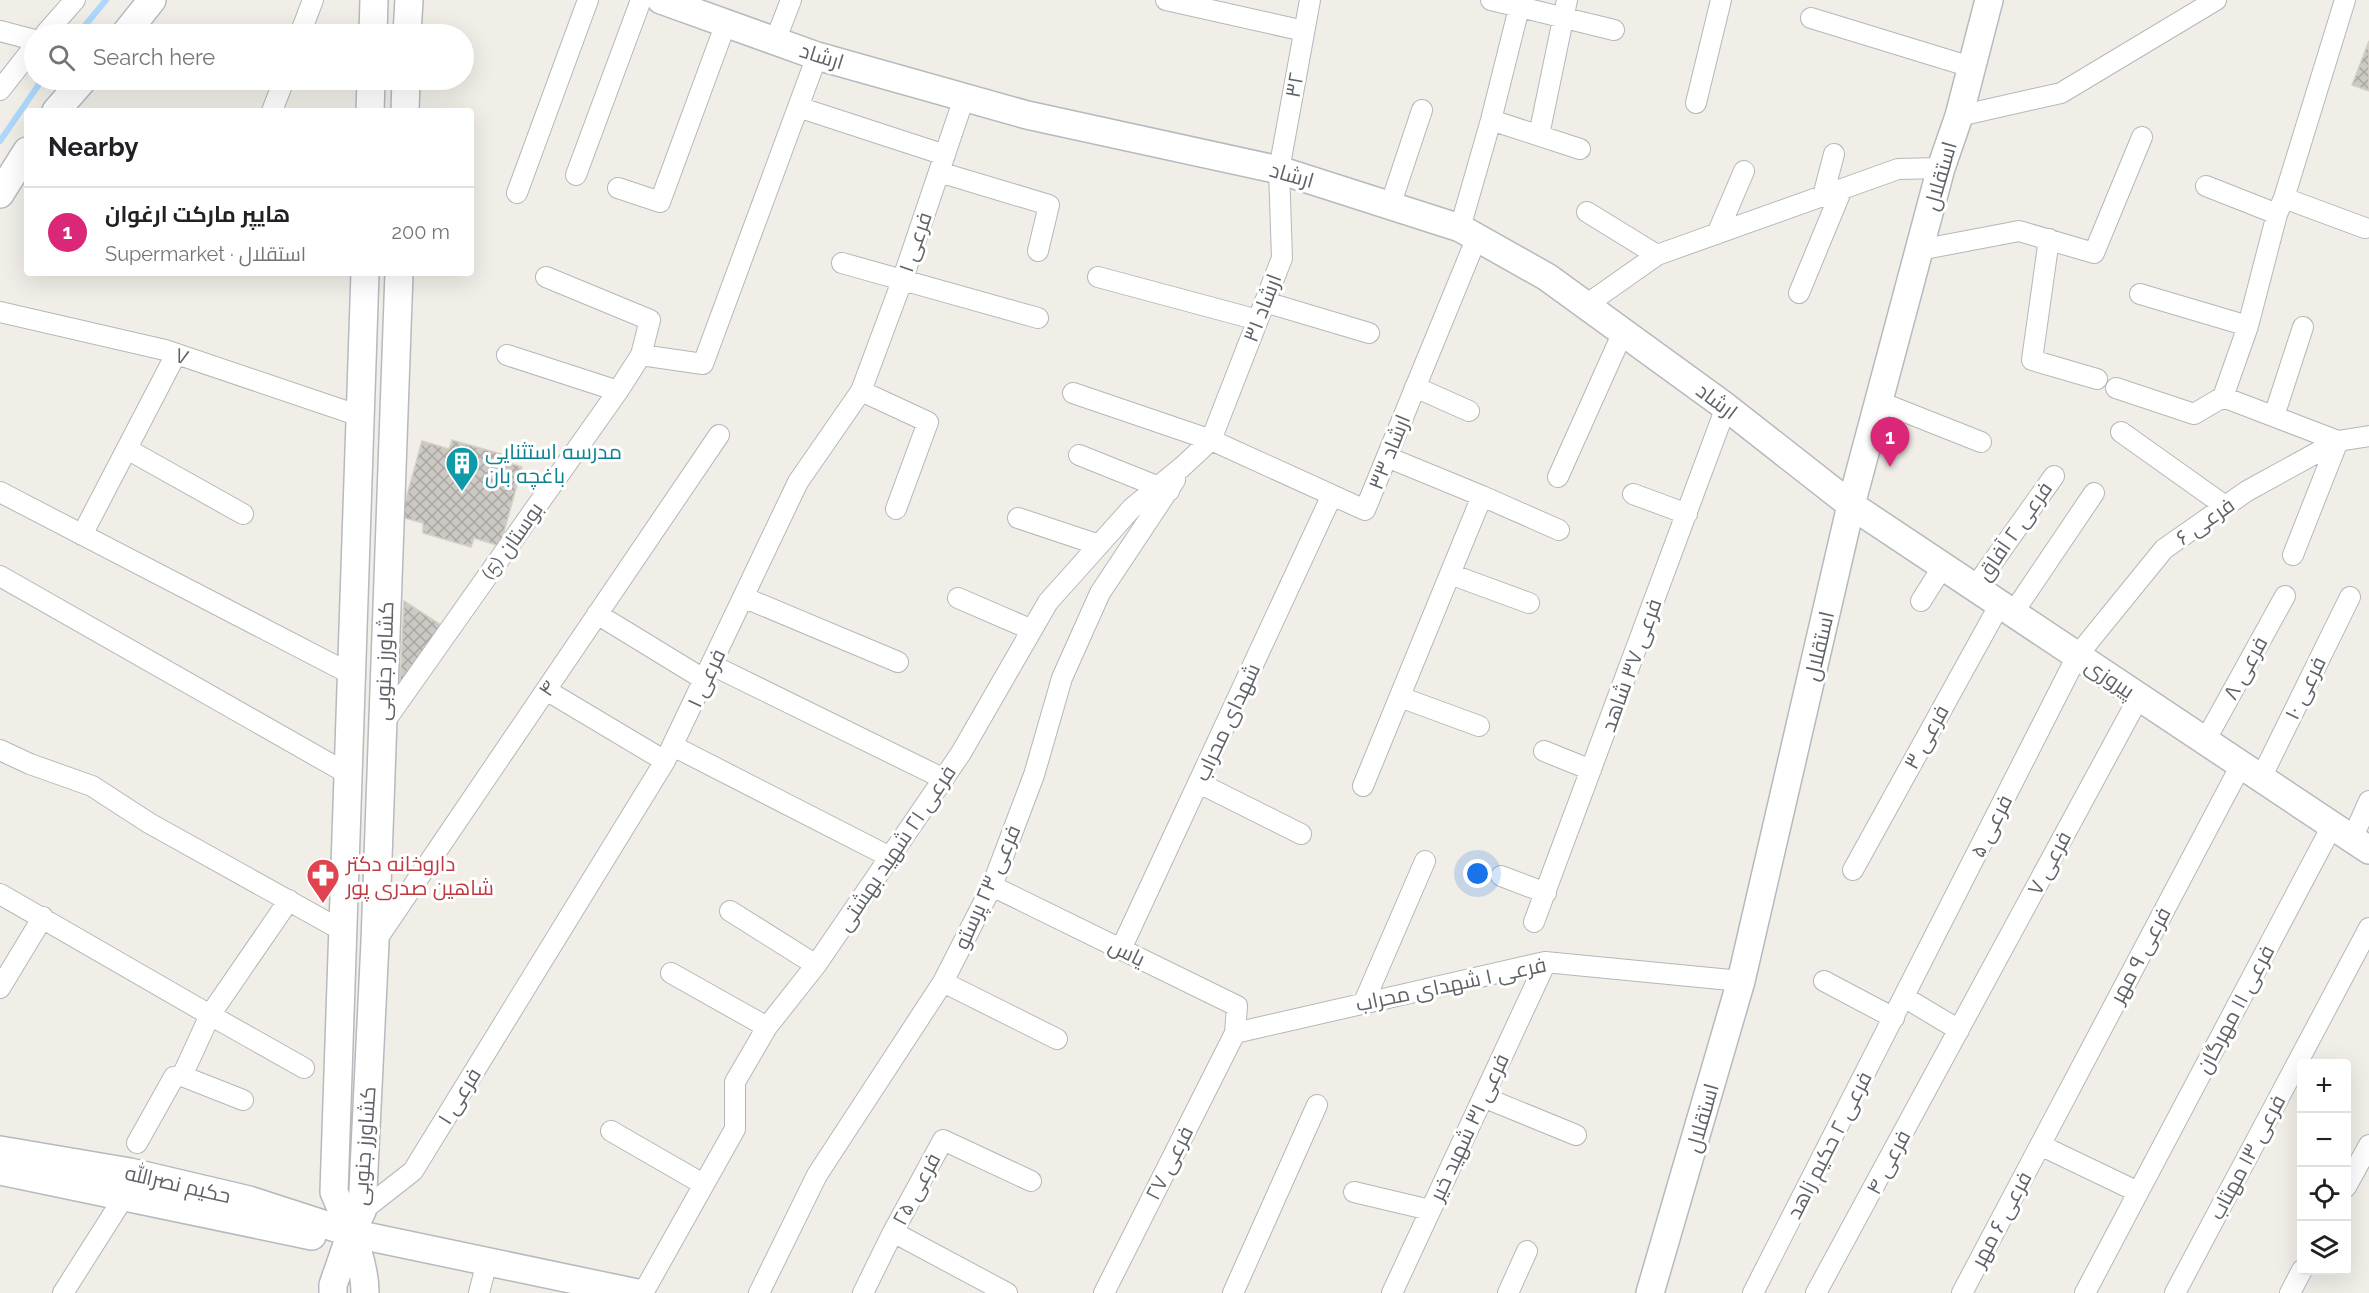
<!DOCTYPE html>
<html lang="en">
<head>
<meta charset="utf-8">
<style>
	:root { --surface:#fff; --page:#f6f6f6; --text:#202124; --muted:#757577; --line:#e0e0e0; --accent:#db2777 }
	body { margin:0; font-family:Raleway,Cairo,sans-serif; background:var(--page); color:var(--text) }
	.controls { position:absolute; right:18px; bottom:18px; display:grid; overflow:hidden; border-radius:6px; box-shadow:0 6px 24px #0002 }
	.controls button { width:54px; height:54px; display:grid; place-items:center; padding:0; border:0; border-bottom:2px solid var(--line); background:var(--surface); color:var(--text); font:30px sans-serif }
	.you { position:absolute; left:1478px; top:874px; width:21px; height:21px; margin:-15px; border:4px solid #fff; border-radius:50%; background:#1a73e8; box-shadow:0 0 0 9px #1a73e833 }
	.badge { display:grid; place-items:center; width:39px; height:39px; border-radius:50%; background:var(--accent); color:#fff; font-size:20px; font-weight:700 }
	.pin { position:absolute; translate:-50% -50px; filter:drop-shadow(0 2px 3px #0008) }
	.pin::after { content:''; position:absolute; top:32px; width:21px; height:18px; background:inherit; clip-path:polygon(0 0,100% 0,50% 100%) }
	.list { margin:0; padding:0; list-style:none }
	h2 { display:flex; justify-content:space-between; align-items:center; height:78px; margin:0; padding:0 24px; font-size:26px }
	h2 small { font-size:20px; font-weight:400; color:var(--muted) }
	.list li { display:grid; grid-template-columns:39px 1fr auto; gap:18px; align-items:center; box-sizing:border-box; height:90px; padding:0 24px; border-top:2px solid var(--line) }
	.list b { display:block; font-size:22px; white-space:nowrap }
	.list p { margin:0; font-size:20px; white-space:nowrap; color:var(--muted) }
	.list em { font-size:20px; font-style:normal; color:var(--muted) }
	.icon { flex:none; width:33px; height:33px; fill:none; stroke:currentColor; stroke-width:2; stroke-linecap:round; stroke-linejoin:round }
	.map { position:relative; flex:none; width:2369px; height:1293px; overflow:hidden }
	.search { position:absolute; background:var(--surface); box-shadow:0 6px 24px #0002; left:24px; top:24px; width:450px; height:66px; display:flex; align-items:center; gap:15px; box-sizing:border-box; padding:0 21px; border-radius:33px; color:var(--muted); font-size:22px }
	.panel { position:absolute; background:var(--surface); box-shadow:0 6px 24px #0002; left:24px; top:108px; width:450px; height:168px; border-radius:6px }
	.map>svg:first-child { display:block }
	.lines { fill:none; stroke-linecap:round; stroke-linejoin:round }
	.stream { stroke:#add8fb; stroke-width:6 }
	.building { fill:url(#building-cross-hatch); stroke:#d5d0c6; stroke-width:1.5 }
	.street-casing { stroke:#b4b7bb; stroke-width:22 }
	.secondary-casing { stroke:#b6b9be; stroke-width:30 }
	.street { stroke:#fff; stroke-width:20 }
	.secondary { stroke:#fff; stroke-width:27 }
	.labels { text-anchor:middle; dominant-baseline:central; stroke-width:6; stroke-linejoin:round; paint-order:stroke }
	.street-label { font-size:21px; fill:#5f6267; stroke:#fff }
	.culture-label { font-size:21px; fill:#0d838f; stroke:#fff; text-anchor:start }
	.health-label { font-size:21px; fill:#be3a42; stroke:#fff; text-anchor:start }
</style>
</head>
<body>
<div class="map">
<svg width="2369" height="1293" viewBox="0 0 2369 1293">
	<defs>
		<pattern id="building-cross-hatch" width="8" height="8" patternUnits="userSpaceOnUse" patternTransform="scale(1.5)"><rect width="8" height="8" fill="#ccc9c4"/><path d="M0 0l8 8M0 8l8-8" fill="none" stroke="#a9a7a3"/></pattern>
	</defs>
	<rect width="100%" height="100%" fill="#f0eee7"/>
	<g class="lines">
		<path class="stream" d="M 78,34 L 106,0
			M 0,141 L 42,80"/>
	</g>
	<path class="building" d="M 2369,41 L 2369,91 L 2352,85 Z
		M 452,440 L 508,456 L 506,462 L 522,467 L 500,546 L 474,538 L 471,547 L 423,533 L 423,523 L 401,517 L 422,441 L 449,449 Z
		M 404,601 L 444,627 L 400,683 Z"/>
	<g class="lines">
		<defs>
			<path id="street" d="M 1166,0 L 1304,31
				M 1491,0 L 1614,30
				M 1811,18 L 1971,67
				M 0,31 L 34,40
				M 45,34 L 75,0
				M 300,34 L 313,0
				M 775,41 L 791,0
				M 0,90 L 34,47
				M 1696,103 L 1721,0
				M 798,107 L 945,155
				M 272,111 L 284,80
				M 1959,116 L 2061,93 L 2216,0
				M 1491,120 L 1580,149
				M 1539,135 L 1567,0
				M 939,172 L 1049,205 L 1038,251
				M 576,175 L 641,0
				M 2206,186 L 2277,214
				M 618,188 L 660,202 L 726,23
				M 517,193 L 588,0
				M 1823,196 L 1834,154
				M 2284,198 L 2365,228
				M 1390,206 L 1422,110
				M 1587,212 L 1657,255
				M 1460,228 L 1491,120 L 1521,0
				M 1717,234 L 1744,171
				M 2049,239 L 2032,360 L 2097,379
				M 1919,250 L 2019,231 L 2094,253 L 2142,137
				M 842,263 L 1038,318
				M 1098,277 L 1258,320
				M 1799,293 L 1842,189
				M 2140,294 L 2248,326
				M 1265,302 L 1369,333
				M 1586,305 L 1657,255 L 1898,169 L 1941,168
				M 0,312 L 165,350 L 360,416
				M 507,355 L 618,391
				M 641,355 L 703,364 L 817,56
				M 1415,387 L 1469,411
				M 2116,388 L 2194,414 L 2223,397 L 2248,326 L 2277,214 L 2284,198 L 2345,0
				M 861,391 L 928,422 L 896,509
				M 1073,393 L 1211,440 L 1365,510 L 1477,237
				M 2223,397 L 2338,441 L 2293,555
				M 1880,402 L 1981,442
				M 2274,416 L 2303,327
				M 2121,432 L 2225,506
				M 127,449 L 243,514
				M 1079,455 L 1169,491
				M 1558,477 L 1623,332
				M 0,492 L 351,674
				M 1633,494 L 1687,514
				M 1482,496 L 1559,530
				M 1018,518 L 1099,545
				M 82,535 L 176,354
				M 1450,574 L 1529,603
				M 0,576 L 348,774
				M 1975,587 L 2054,476
				M 743,597 L 898,662
				M 958,598 L 1032,630
				M 1921,601 L 1943,566
				M 2013,613 L 2094,493
				M 597,614 L 705,680
				M 712,665 L 944,779
				M 546,690 L 665,761
				M 1400,697 L 1479,726
				M 383,724 L 618,391 L 641,355 L 650,320 L 546,277
				M 2205,741 L 2285,596
				M 673,746 L 890,857
				M 0,750 L 30,764 L 92,786 L 149,823 L 343,931
				M 1544,751 L 1591,770
				M 2261,778 L 2350,597
				M 1199,783 L 1301,834
				M 1363,786 L 1482,496 L 1387,457
				M 2352,839 L 2369,801
				M 1853,870 L 2000,604
				M 1501,876 L 1546,893
				M 992,886 L 1237,1006 L 1235,1033 L 1104,1293
				M 0,894 L 210,1015 L 289,900
				M 730,911 L 816,965
				M 1534,922 L 1726,407
				M 375,942 L 719,435
				M 1121,949 L 1332,495
				M 671,973 L 767,1027
				M 1824,981 L 1894,1018
				M 943,982 L 1057,1039
				M 0,988 L 43,917
				M 1904,997 L 1959,1030
				M 1364,1002 L 1425,861
				M 1235,1033 L 1545,962 L 1741,981
				M 182,1076 L 243,1100
				M 1483,1097 L 1576,1135
				M 611,1131 L 703,1184
				M 137,1143 L 174,1077 L 182,1076 L 210,1015 L 304,1068
				M 2040,1145 L 2138,1192
				M 2346,1187 L 2369,1145
				M 1354,1192 L 1430,1210
				M 362,1211 L 413,1171 L 665,761 L 798,482 L 861,391 L 902,281 L 964,98
				M 893,1232 L 1007,1293
				M 63,1293 L 124,1197
				M 479,1293 L 487,1262
				M 643,1293 L 735,1129 L 735,1082 L 767,1027 L 816,965 L 961,753 L 1048,602 L 1132,508 L 1182,467 L 1211,440 L 1282,258 L 1279,170 L 1310,0
				M 759,1293 L 817,1175 L 943,982 L 992,886 L 1034,775 L 1062,678 L 1100,593 L 1175,480
				M 863,1293 L 893,1232 L 943,1140 L 1031,1181
				M 1233,1293 L 1317,1105
				M 1392,1293 L 1546,962
				M 1508,1293 L 1527,1251
				M 1753,1293 L 2077,656 L 2164,549 L 2247,491 L 2338,441 L 2369,436
				M 1816,1293 L 2139,697
				M 1962,1293 L 2241,765
				M 2085,1293 L 2332,826
				M 2175,1293 L 2369,928
				M 2290,1293 L 2302,1270"/>
			<path id="secondary" d="M 661,0 L 817,56 L 1027,115 L 1279,170 L 1460,228 L 1547,277 L 1726,407 L 1851,505 L 2369,850
				M 125,34 L 152,0
				M 373,34 L 374,0
				M 407,34 L 409,0
				M 56,111 L 83,80
				M 370,111 L 371,80
				M 405,111 L 406,80
				M 0,194 L 27,151
				M 0,1150 L 130,1172 L 249,1200 L 351,1233 L 637,1293
				M 0,1171 L 312,1236
				M 333,1293 L 333,1285 L 351,1233 L 362,1211 L 375,942 L 399,273
				M 365,1293 C 365,1259 347,1223 334,1192 L 365,273
				M 1650,1293 L 1741,981 L 1851,505 L 1941,168 L 1959,116 L 1989,0"/>
		</defs>
		<use href="#street" class="street-casing"/>
		<use href="#secondary" class="secondary-casing"/>
		<use href="#street" class="street"/>
		<use href="#secondary" class="secondary"/>
	</g>
	<defs>
		<symbol id="building-pin" viewBox="-11 -11 22 30"><path d="M0 17L-7.5 6A9.5 9.5 0 1 1 7.5 6Z" fill="#0f9aa8" stroke="#fff"/><path d="M-4-6H4V6H1V3H-1V6H-4ZM-2.5-4.3h1.7v1.8h-1.7ZM.8-4.3h1.7v1.8H.8ZM-2.5-1h1.7V.8h-1.7ZM.8-1h1.7V.8H.8Z" fill="#fff"/></symbol>
		<symbol id="pharmacy-pin" viewBox="-11 -11 22 30"><path d="M0 17L-7.5 6A9.5 9.5 0 1 1 7.5 6Z" fill="#e0444e" stroke="#fff"/><path d="M-2-6h4v4h4v4h-4v4h-4v-4h-4v-4h4Z" fill="#fff"/></symbol>
	</defs>
	<g fill-rule="evenodd">
		<use href="#building-pin" x="443" y="444" width="38" height="52"/>
		<use href="#pharmacy-pin" x="304" y="856" width="38" height="52"/>
	</g>
	<g class="labels">
		<g class="street-label">
			<text transform="translate(822 56) rotate(17)">ارشاد</text>
			<text transform="translate(1294 85) rotate(-80)">۳۲</text>
			<text transform="translate(1292 175) rotate(16)">ارشاد</text>
			<text transform="translate(1940 176) rotate(-74)">استقلال</text>
			<text transform="translate(915 242) rotate(-71)">فرعی ۱</text>
			<text transform="translate(1262 308) rotate(-69)">ارشاد ۳۱</text>
			<text transform="translate(182 356) rotate(18)">۷</text>
			<text transform="translate(1717 401) rotate(37)">ارشاد</text>
			<text transform="translate(1389 452) rotate(-68)">ارشاد ۳۳</text>
			<text transform="translate(2205 521) rotate(-35)">فرعی ۶</text>
			<text transform="translate(2014 531) rotate(-55)">فرعی ۲ آفاق</text>
			<text transform="translate(512 541) rotate(-55)">بوستان (5)</text>
			<text transform="translate(1819 646) rotate(-77)">استقلال</text>
			<text transform="translate(384 661) rotate(-88)">کشاورز جنوبی</text>
			<text transform="translate(1631 665) rotate(-70)">فرعی ۳۷ شاهد</text>
			<text transform="translate(2245 668) rotate(-61)">فرعی ۸</text>
			<text transform="translate(706 678) rotate(-65)">فرعی ۱</text>
			<text transform="translate(2110 678) rotate(34)">پیروزی</text>
			<text transform="translate(547 688) rotate(-56)">۴</text>
			<text transform="translate(2305 688) rotate(-64)">فرعی ۱۰</text>
			<text transform="translate(1227 722) rotate(-65)">شهدای محراب</text>
			<text transform="translate(1926 737) rotate(-61)">فرعی ۳</text>
			<text transform="translate(1991 826) rotate(-63)">فرعی ۵</text>
			<text transform="translate(896 848) rotate(-56)">فرعی ۲۱ شهید بهشتی</text>
			<text transform="translate(2049 863) rotate(-62)">فرعی ۷</text>
			<text transform="translate(987 887) rotate(-66)">فرعی ۲۳ پرستو</text>
			<text transform="translate(1127 952) rotate(26)">یاس</text>
			<text transform="translate(2140 955) rotate(-62)">فرعی ۹ مهر</text>
			<text transform="translate(1451 984) rotate(-12)">فرعی ۱ شهدای محراب</text>
			<text transform="translate(2235 1009) rotate(-62)">فرعی ۱۱ مهرگان</text>
			<text transform="translate(459 1096) rotate(-58)">فرعی ۱</text>
			<text transform="translate(1702 1118) rotate(-74)">استقلال</text>
			<text transform="translate(1469 1127) rotate(-65)">فرعی ۳۱ شهید خیر</text>
			<text transform="translate(1829 1145) rotate(-63)">فرعی ۲ حکیم زاهد</text>
			<text transform="translate(364 1146) rotate(-86)">کشاورز جنوبی</text>
			<text transform="translate(2247 1157) rotate(-62)">فرعی ۱۳ مهتاب</text>
			<text transform="translate(1888 1162) rotate(-62)">فرعی ۴</text>
			<text transform="translate(1169 1163) rotate(-63)">فرعی ۲۷</text>
			<text transform="translate(178 1184) rotate(13)">حکیم نصرالله</text>
			<text transform="translate(916 1189) rotate(-62)">فرعی ۲۵</text>
			<text transform="translate(2001 1219) rotate(-62)">فرعی ۶ مهر</text>
		</g>
		<g class="culture-label">
			<text x="485" y="451">مدرسه استثنایی<tspan x="485" dy="24">باغچه بان</tspan></text>
		</g>
		<g class="health-label">
			<text x="346" y="863">داروخانه دکتر<tspan x="346" dy="24">شاهین صدری پور</tspan></text>
		</g>
	</g>
</svg>
<div class="controls">
<button>+</button>
<button>−</button>
<button><svg class="icon" aria-label="locate" viewBox="0 0 24 24"><circle cx="12" cy="12" r="6"/><path d="M12 2v4M12 18v4M2 12h4M18 12h4"/></svg></button>
<button><svg class="icon" aria-label="layers" viewBox="0 0 24 24"><path d="M12 4l9 5-9 5-9-5zM3 14l9 5 9-5"/></svg></button>
</div>
<div class="you"></div>
<div class="pin badge" style="left:1890px;top:467px">1</div>
<div class="search"><svg class="icon" aria-label="search" viewBox="0 0 24 24"><circle cx="10" cy="10" r="6"/><path d="M15 15l6 6"/></svg>Search here</div>
<section class="panel">
<h2>Nearby<small></small></h2>
<ul class="list">
<li><span class="badge">1</span><div><b>هایپر مارکت ارغوان</b><p>Supermarket · استقلال</p></div><em>200 m</em></li>
</ul>
</section>
</div>
</body>
</html>
